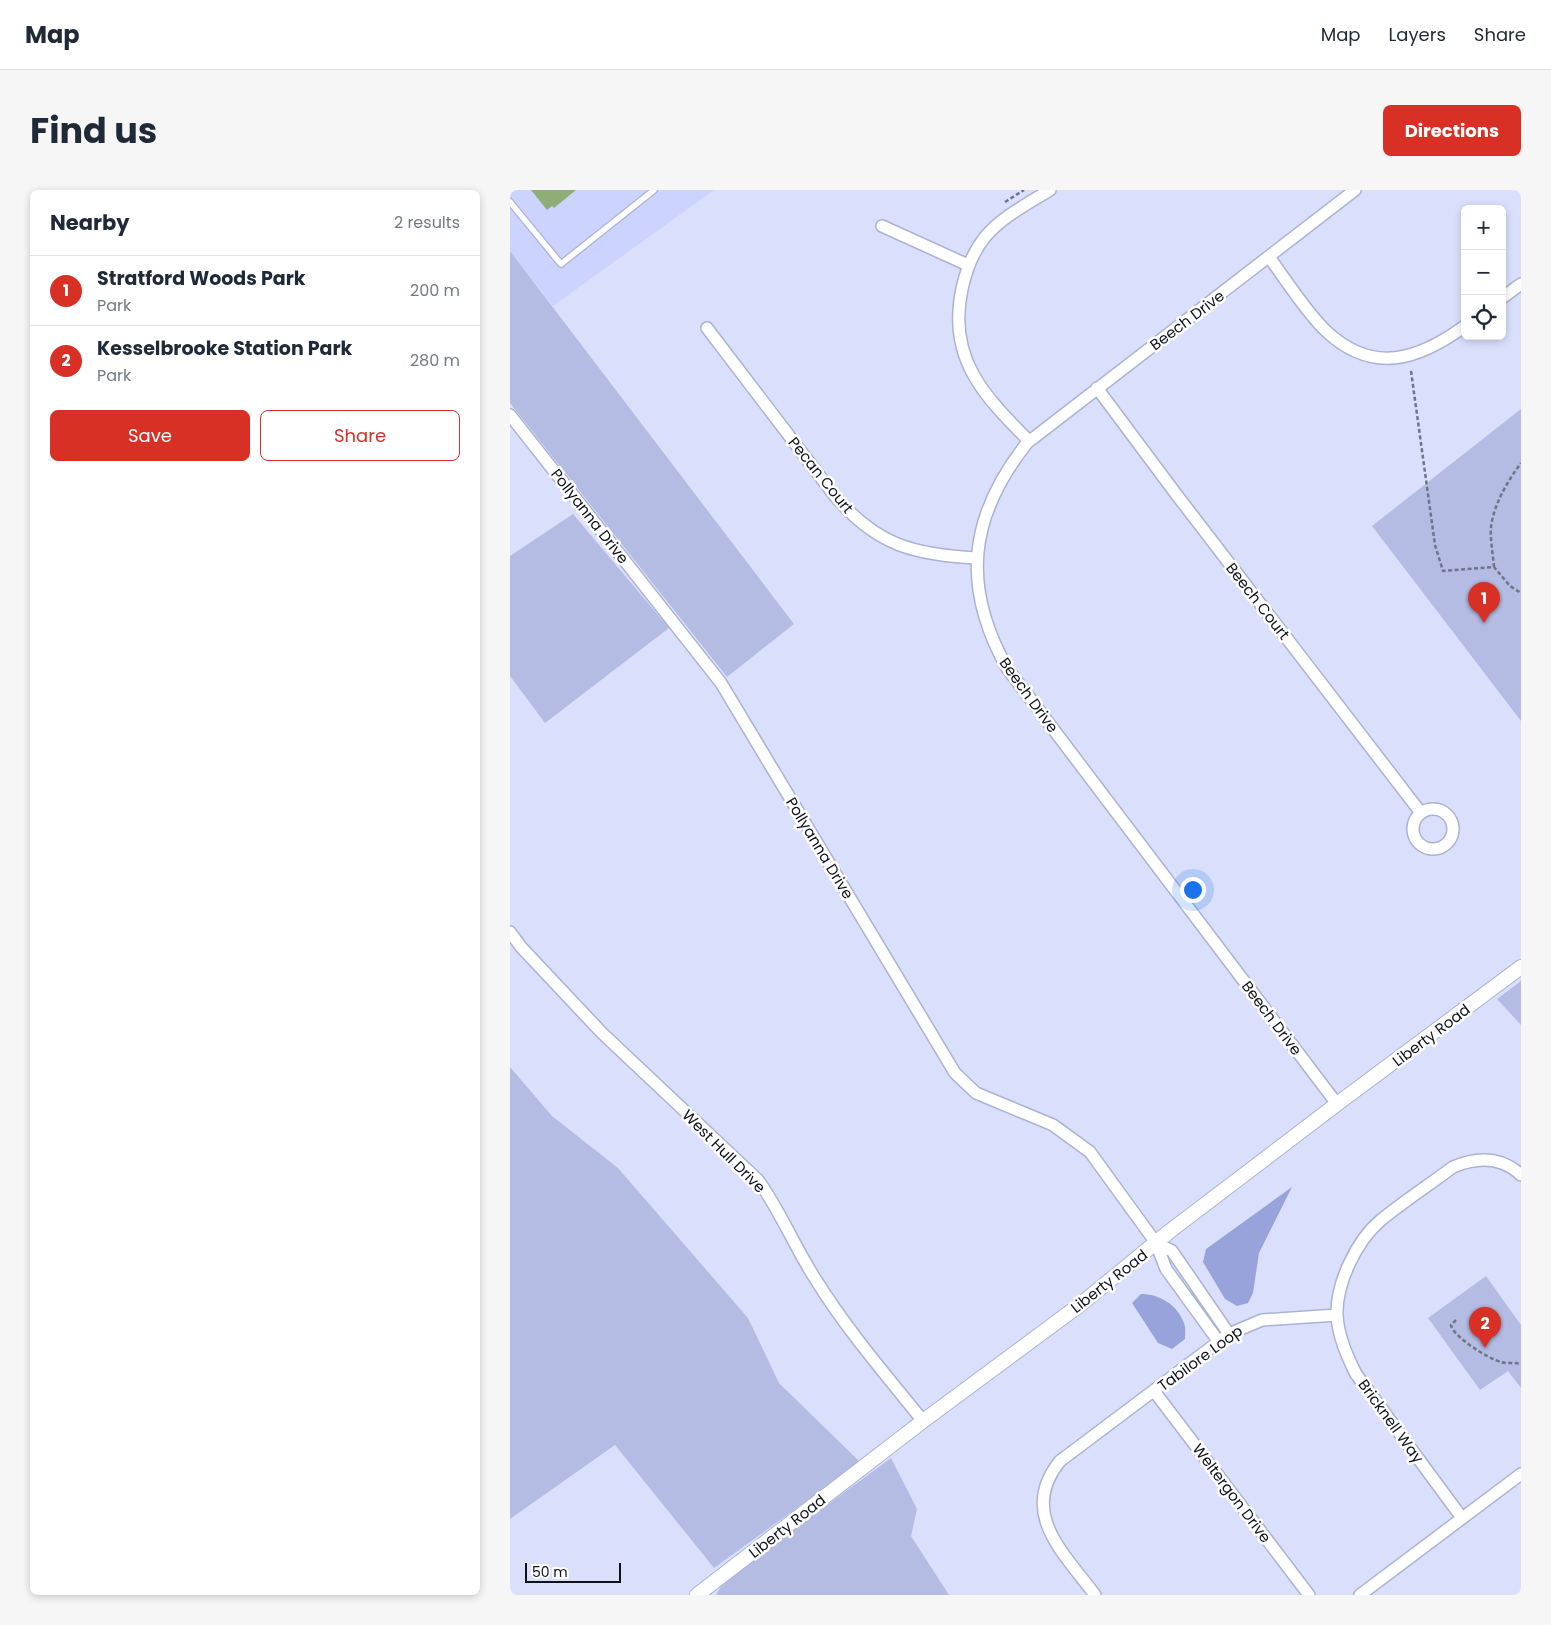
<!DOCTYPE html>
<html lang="en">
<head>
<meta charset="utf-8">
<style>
	:root { --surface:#fff; --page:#f6f6f7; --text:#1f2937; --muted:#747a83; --line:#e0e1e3; --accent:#d93025 }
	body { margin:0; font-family:Poppins,sans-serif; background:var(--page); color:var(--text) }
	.controls { position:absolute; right:15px; top:15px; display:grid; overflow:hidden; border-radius:8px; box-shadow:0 2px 8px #0003 }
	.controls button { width:45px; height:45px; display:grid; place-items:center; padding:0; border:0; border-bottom:1px solid var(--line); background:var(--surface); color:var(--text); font:25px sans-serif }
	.scale { position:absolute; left:15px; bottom:12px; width:96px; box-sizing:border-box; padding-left:5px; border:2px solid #0e101c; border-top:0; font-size:14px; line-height:18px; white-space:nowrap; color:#0e101c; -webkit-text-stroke:4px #fff; paint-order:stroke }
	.you { position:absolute; left:682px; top:699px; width:18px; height:18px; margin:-12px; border:4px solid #fff; border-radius:50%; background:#1a73e8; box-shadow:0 0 0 8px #1a73e833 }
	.badge { display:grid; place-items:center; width:32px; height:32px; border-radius:50%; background:var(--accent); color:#fff; font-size:16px; font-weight:700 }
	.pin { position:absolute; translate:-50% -41px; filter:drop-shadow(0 1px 2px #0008) }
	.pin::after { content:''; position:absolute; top:26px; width:18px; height:15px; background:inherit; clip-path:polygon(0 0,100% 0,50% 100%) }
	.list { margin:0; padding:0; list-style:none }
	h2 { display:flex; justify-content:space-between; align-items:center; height:65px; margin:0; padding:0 20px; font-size:21px }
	h2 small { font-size:16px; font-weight:400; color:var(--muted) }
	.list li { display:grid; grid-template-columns:32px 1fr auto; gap:15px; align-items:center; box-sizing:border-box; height:70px; padding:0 20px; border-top:1px solid var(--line) }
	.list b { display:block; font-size:19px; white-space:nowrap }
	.list p { margin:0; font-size:16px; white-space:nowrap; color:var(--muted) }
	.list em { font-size:16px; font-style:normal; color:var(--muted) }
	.actions { display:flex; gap:10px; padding:15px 20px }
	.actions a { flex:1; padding:11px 0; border:1px solid var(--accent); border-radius:8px; text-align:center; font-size:18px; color:var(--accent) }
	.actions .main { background:var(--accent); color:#fff }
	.icon { flex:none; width:28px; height:28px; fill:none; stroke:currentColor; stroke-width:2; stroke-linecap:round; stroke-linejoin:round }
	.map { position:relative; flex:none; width:1011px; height:1405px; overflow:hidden; border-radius:8px }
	header { display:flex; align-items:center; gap:30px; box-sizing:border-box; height:70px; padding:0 25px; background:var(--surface); border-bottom:1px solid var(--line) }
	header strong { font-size:24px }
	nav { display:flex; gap:28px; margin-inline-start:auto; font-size:18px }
	.intro { display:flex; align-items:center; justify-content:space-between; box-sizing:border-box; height:120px; padding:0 30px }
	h1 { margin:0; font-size:35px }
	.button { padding:12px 22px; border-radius:8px; background:var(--accent); color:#fff; font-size:18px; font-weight:700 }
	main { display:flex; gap:30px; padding:0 30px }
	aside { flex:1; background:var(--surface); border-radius:8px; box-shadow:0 2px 8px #0003 }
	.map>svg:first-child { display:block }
	.built { fill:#cbd3fe }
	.green { fill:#b4bce3 }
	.water { fill:#98a3db }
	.building { fill:#8eae78 }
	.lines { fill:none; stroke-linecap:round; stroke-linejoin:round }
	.service-casing { stroke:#abb2d4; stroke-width:8 }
	.minor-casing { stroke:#abb2d4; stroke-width:14 }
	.tertiary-casing { stroke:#abb2d4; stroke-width:16 }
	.path { stroke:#707488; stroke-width:2.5; stroke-dasharray:4 2.5; stroke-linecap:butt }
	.service { stroke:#fff; stroke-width:5.5 }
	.minor { stroke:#fff; stroke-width:11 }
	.tertiary { stroke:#fff; stroke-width:14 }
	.labels { text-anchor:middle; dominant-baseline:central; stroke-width:5; stroke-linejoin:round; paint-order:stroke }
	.street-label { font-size:15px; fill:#0e101c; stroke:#fff }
</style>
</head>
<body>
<header>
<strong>Map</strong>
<nav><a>Map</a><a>Layers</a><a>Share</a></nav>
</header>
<div class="intro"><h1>Find us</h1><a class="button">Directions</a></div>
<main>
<aside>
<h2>Nearby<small>2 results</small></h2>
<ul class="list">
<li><span class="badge">1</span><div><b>Stratford Woods Park</b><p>Park</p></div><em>200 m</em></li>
<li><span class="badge">2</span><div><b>Kesselbrooke Station Park</b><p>Park</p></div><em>280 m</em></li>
</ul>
<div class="actions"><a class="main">Save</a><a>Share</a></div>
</aside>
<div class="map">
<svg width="1011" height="1405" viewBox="0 0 1011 1405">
	<rect width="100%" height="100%" fill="#dae0fc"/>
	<path class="built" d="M 0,0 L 204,0 L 43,116 L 0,61 Z"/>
	<path class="green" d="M 0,61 L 284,434 L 217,487 L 0,213 Z
		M 1011,219 L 1011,531 L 862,336 Z
		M 63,324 L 159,438 L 35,533 L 0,486 L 0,366 Z
		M 1011,791 L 1011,835 L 987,809 Z
		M 0,877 L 42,926 L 108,978 L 238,1128 L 269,1193 L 350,1272 L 204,1378 L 105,1255 L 0,1329 Z
		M 976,1086 L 1011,1135 L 1011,1198 L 998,1181 L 970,1200 L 918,1128 Z
		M 381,1268 L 407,1319 L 401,1346 L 439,1405 L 206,1405 L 214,1391 Z"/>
	<path class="water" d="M 782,997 L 749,1063 L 743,1103 L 738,1113 L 727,1116 L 715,1109 L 693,1072 L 696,1059 Z
		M 631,1104 C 649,1104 667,1114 674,1133 C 676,1137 675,1144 675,1149 L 662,1159 L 648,1153 L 622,1113 Z"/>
	<path class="building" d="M 21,0 L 66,0 L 44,18 L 42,16 L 37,20 Z"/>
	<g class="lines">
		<defs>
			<path id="service" d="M 0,12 L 51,74 L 144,0"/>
			<path id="minor" d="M 372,36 L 458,75
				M 759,67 C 776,90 796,122 816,141 C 863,185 908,170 955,136
				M 992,108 L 1011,94
				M 197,138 L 325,306 C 367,356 406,365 467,368
				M 587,198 L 666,304 L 911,623
				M 0,225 L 211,493 L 445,883 L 466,903 L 543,935 L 580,962 L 646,1053 L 656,1079 L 709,1152
				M 519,251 C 474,206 437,168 452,99 C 456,80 463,62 475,47 C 492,27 517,14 540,0
				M903 639a20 20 0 1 1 40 0a20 20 0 1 1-40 0Z
				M 0,742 L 11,757 L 92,843 L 248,990 C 271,1022 285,1058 306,1090 C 337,1140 376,1185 413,1231
				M 827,914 L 497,478 C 451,396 459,326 517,253 L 845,0
				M 646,1053 L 662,1061 L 719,1144
				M 644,1201 L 799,1405
				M 952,1328 L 846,1184 C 837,1166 828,1146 827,1125 C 826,1093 847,1050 871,1030 C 894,1011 919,995 943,977 C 967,967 991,966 1011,985
				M 585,1405 C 554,1363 508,1323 550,1271 L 719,1144 L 752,1130 L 827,1125
				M 850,1405 L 1011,1284"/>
			<path id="tertiary" d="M 187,1405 L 413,1231 L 571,1114 L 660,1041 L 827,914 L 1011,777"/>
		</defs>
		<use href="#service" class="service-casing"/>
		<use href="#minor" class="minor-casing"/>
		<use href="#tertiary" class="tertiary-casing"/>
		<path class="path" d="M 495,12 L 514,0
			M 901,181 L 925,355 L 933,381 L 984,377 L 1000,396 L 1011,403
			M 984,377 C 983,364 980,350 981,337 C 984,314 997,292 1011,273
			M 946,1130 L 941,1135 C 943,1147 979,1169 991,1172 C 997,1174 1004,1172 1011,1174"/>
		<use href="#service" class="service"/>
		<use href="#minor" class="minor"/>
		<use href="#tertiary" class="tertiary"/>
	</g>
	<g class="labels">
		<g class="street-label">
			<text transform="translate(677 130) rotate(-37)">Beech Drive</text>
			<text transform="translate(311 285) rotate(51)">Pecan Court</text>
			<text transform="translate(80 326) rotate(52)">Pollyanna Drive</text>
			<text transform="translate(748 411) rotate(52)">Beech Court</text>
			<text transform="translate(519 505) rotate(54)">Beech Drive</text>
			<text transform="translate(310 658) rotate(59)">Pollyanna Drive</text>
			<text transform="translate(762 828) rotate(53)">Beech Drive</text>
			<text transform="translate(921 845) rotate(-37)">Liberty Road</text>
			<text transform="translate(214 961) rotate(45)">West Hull Drive</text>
			<text transform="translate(599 1091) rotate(-38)">Liberty Road</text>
			<text transform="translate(690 1168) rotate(-36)">Tabilore Loop</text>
			<text transform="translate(881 1231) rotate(54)">Bricknell Way</text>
			<text transform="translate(722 1303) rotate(53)">Weltergon Drive</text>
			<text transform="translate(277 1336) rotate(-38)">Liberty Road</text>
		</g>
	</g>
</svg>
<div class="controls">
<button>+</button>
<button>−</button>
<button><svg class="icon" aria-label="locate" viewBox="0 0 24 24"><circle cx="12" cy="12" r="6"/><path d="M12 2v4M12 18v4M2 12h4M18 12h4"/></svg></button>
</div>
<div class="scale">50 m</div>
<div class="you"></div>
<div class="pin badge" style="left:974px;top:433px">1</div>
<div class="pin badge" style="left:975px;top:1158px">2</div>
</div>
</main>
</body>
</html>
